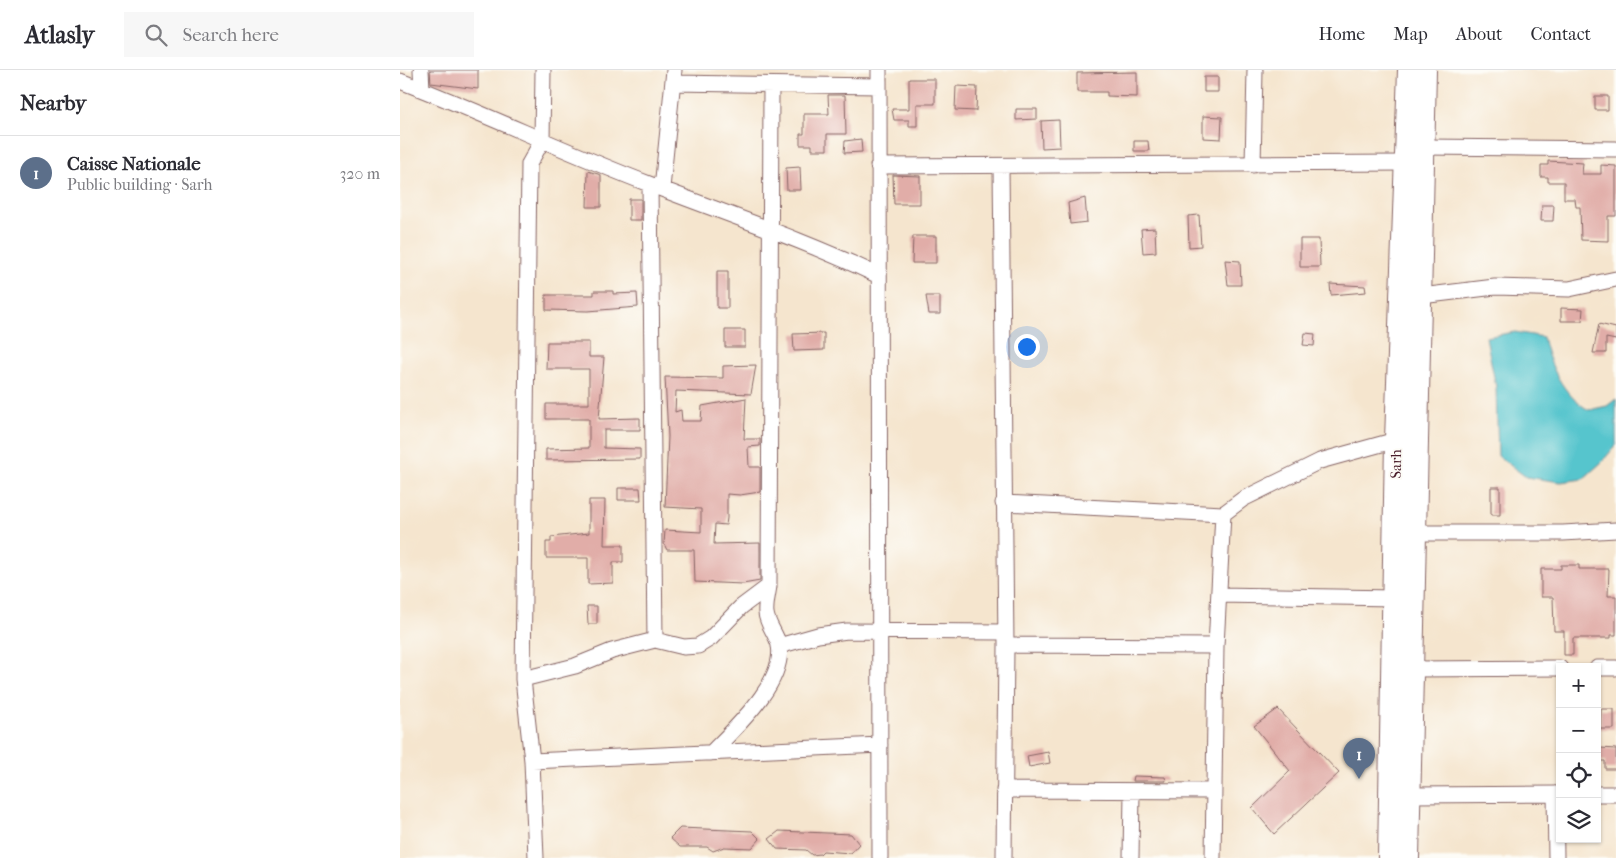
<!DOCTYPE html>
<html lang="en">
<head>
<meta charset="utf-8">
<style>
	:root { --surface:#fff; --page:#f7f7f7; --text:#2b2b33; --muted:#7c7c81; --line:#e1e1e2; --accent:#d1495b }
	body { margin:0; font-family:"IM FELL French Canon",serif; background:var(--page); color:var(--text) }
	.controls { position:absolute; right:15px; bottom:15px; display:grid; overflow:hidden; border-radius:0px; box-shadow:0 1px 4px #0004 }
	.controls button { width:45px; height:45px; display:grid; place-items:center; padding:0; border:0; border-bottom:1px solid var(--line); background:var(--surface); color:var(--text); font:25px sans-serif }
	.you { position:absolute; left:626px; top:276px; width:18px; height:18px; margin:-12px; border:4px solid #fff; border-radius:50%; background:#1a73e8; box-shadow:0 0 0 8px #1a73e833 }
	.badge { display:grid; place-items:center; width:32px; height:32px; border-radius:50%; background:var(--accent); color:#fff; font-size:16px; font-weight:700 }
	.pin { position:absolute; translate:-50% -41px; filter:drop-shadow(0 1px 2px #0008) }
	.pin::after { content:''; position:absolute; top:26px; width:18px; height:15px; background:inherit; clip-path:polygon(0 0,100% 0,50% 100%) }
	.list { margin:0; padding:0; list-style:none }
	h2 { display:flex; justify-content:space-between; align-items:center; height:65px; margin:0; padding:0 20px; font-size:21px }
	h2 small { font-size:16px; font-weight:400; color:var(--muted) }
	.list li { display:grid; grid-template-columns:32px 1fr auto; gap:15px; align-items:center; box-sizing:border-box; height:75px; padding:0 20px; border-top:1px solid var(--line) }
	.list b { display:block; font-size:19px; white-space:nowrap }
	.list p { margin:0; font-size:16px; white-space:nowrap; color:var(--muted) }
	.list em { font-size:16px; font-style:normal; color:var(--muted) }
	.icon { flex:none; width:28px; height:28px; fill:none; stroke:currentColor; stroke-width:2; stroke-linecap:round; stroke-linejoin:round }
	.map { position:relative; flex:none; width:1216px; height:788px; overflow:hidden }
	header { display:flex; align-items:center; gap:30px; box-sizing:border-box; height:70px; padding:0 25px; background:var(--surface); border-bottom:1px solid var(--line) }
	header strong { font-size:24px }
	nav { display:flex; gap:28px; margin-inline-start:auto; font-size:18px }
	.search { width:350px; height:45px; background:var(--page); display:flex; align-items:center; gap:12px; box-sizing:border-box; padding:0 18px; border-radius:0px; color:var(--muted); font-size:19px }
	main { display:flex }
	aside { flex:1; background:var(--surface) }
	.map>svg:first-child { display:block }
	.water { fill:#57c5cd; stroke:#50727c }
	.building { fill:#e1ada8 }
	.lines { fill:none; stroke-linecap:round; stroke-linejoin:round }
	.minor-casing { stroke:#866464; stroke-width:17 }
	.highway-casing { stroke:#866464; stroke-width:24 }
	.minor { stroke:#fff; stroke-width:15 }
	.highway { stroke:#fff; stroke-width:22 }
	.labels { text-anchor:middle; dominant-baseline:central; stroke-width:4; stroke-linejoin:round; paint-order:stroke }
	.street-label { font-size:15px; fill:#4a1f2b; stroke:#fdfcf7 }
</style>
</head>
<body>
<header>
<strong>Atlasly</strong>
<div class="search"><svg class="icon" aria-label="search" viewBox="0 0 24 24"><circle cx="10" cy="10" r="6"/><path d="M15 15l6 6"/></svg>Search here</div>
<nav><a>Home</a><a>Map</a><a>About</a><a>Contact</a></nav>
</header>
<main>
<aside>
<h2>Nearby<small></small></h2>
<ul class="list">
<li><span class="badge" style="background:#5c6f8a">1</span><div><b>Caisse Nationale</b><p>Public building · Sarh</p></div><em>320 m</em></li>
</ul>
</aside>
<div class="map">
<svg width="1216" height="788" viewBox="0 0 1216 788">
	<rect width="100%" height="100%" fill="#fdfcf7"/>
	<filter id="ink" filterUnits="userSpaceOnUse"><feTurbulence type="fractalNoise" baseFrequency=".02" numOctaves="2"/><feDisplacementMap in="SourceGraphic" scale="10" xChannelSelector="R" yChannelSelector="G"/><feConvolveMatrix kernelMatrix="1 2 1 2 8 2 1 2 1" color-interpolation-filters="sRGB"/></filter>
	<filter id="wash" filterUnits="userSpaceOnUse"><feTurbulence type="fractalNoise" baseFrequency=".0096" numOctaves="4" result="noise"/><feDisplacementMap in="SourceGraphic" scale="20" xChannelSelector="R" yChannelSelector="G"/><feGaussianBlur stdDeviation="1.12" result="paint"/><feColorMatrix in="noise" values="0 0 0 0 0 0 0 0 0 0 0 0 0 0 0 0 0 1.4 0 .05"/><feComposite in="paint" operator="in"/></filter>
	<g filter="url(#wash)">
		<rect width="100%" height="100%" fill="#f5e5ce"/>
		<path class="water" d="M 1115,262 L 1143,267 C 1149,294 1163,326 1189,340 L 1207,336 L 1216,329 L 1216,375 L 1202,392 L 1183,409 L 1161,412 L 1126,407 L 1098,386 L 1096,317 L 1086,267 Z"/>
		<g id="blocks">
			<path class="building" d="M 30,0 L 78,0 L 78,19 L 31,13 Z
				M 737,2 L 737,27 L 707,26 L 707,22 L 677,22 L 677,3 Z
				M 804,7 L 818,7 L 818,22 L 804,22 Z
				M 509,9 L 535,9 L 535,34 L 517,34 L 517,56 L 509,56 L 509,50 L 494,50 L 492,39 L 509,39 Z
				M 556,16 L 577,17 L 576,41 L 555,40 Z
				M 428,25 L 445,25 L 446,64 L 427,64 L 427,80 L 412,80 L 412,75 L 400,75 L 400,64 L 404,64 L 404,44 L 429,44 Z
				M 1195,26 L 1208,26 L 1208,40 L 1195,40 Z
				M 616,39 L 637,39 L 637,49 L 616,50 Z
				M 803,46 L 822,47 L 821,69 L 803,68 Z
				M 659,50 L 660,77 L 642,78 L 641,51 Z
				M 461,69 L 462,82 L 444,83 L 445,71 Z
				M 734,71 L 748,71 L 749,81 L 734,81 Z
				M 1148,91 L 1183,93 L 1182,104 L 1201,104 L 1201,95 L 1216,96 L 1216,146 L 1208,146 L 1208,171 L 1181,170 L 1180,137 L 1176,137 L 1175,129 L 1164,129 L 1164,112 L 1148,112 L 1148,107 L 1141,107 L 1141,95 L 1148,95 Z
				M 400,97 L 401,120 L 387,120 L 386,98 Z
				M 188,101 L 201,105 L 201,137 L 187,137 Z
				M 493,105 L 520,106 L 520,134 L 494,134 Z
				M 685,128 L 687,152 L 670,154 L 668,133 Z
				M 229,129 L 241,129 L 241,150 L 229,150 Z
				M 1142,135 L 1154,135 L 1153,151 L 1141,151 Z
				M 799,145 L 801,176 L 789,177 L 788,146 Z
				M 755,158 L 756,182 L 743,183 L 741,159 Z
				M 513,166 L 536,166 L 536,193 L 512,193 Z
				M 900,169 L 919,169 L 920,197 L 900,197 Z
				M 825,190 L 840,191 L 841,215 L 828,215 Z
				M 317,201 L 328,201 L 328,238 L 317,238 Z
				M 930,214 L 965,216 L 966,222 L 931,225 Z
				M 194,221 L 213,221 L 213,224 L 237,223 L 238,237 L 188,241 L 146,240 L 146,225 L 194,225 Z
				M 526,226 L 540,226 L 540,244 L 529,244 Z
				M 1161,238 L 1183,239 L 1182,251 L 1161,251 Z
				M 1199,254 L 1216,258 L 1216,270 L 1206,268 L 1206,283 L 1193,283 Z
				M 325,260 L 345,260 L 345,277 L 325,277 Z
				M 424,263 L 424,280 L 394,281 L 393,264 Z
				M 905,263 L 915,264 L 914,276 L 903,275 Z
				M 147,272 L 189,272 L 189,287 L 204,287 L 199,349 L 240,348 L 240,360 L 204,360 L 204,378 L 240,379 L 240,389 L 146,390 L 146,379 L 189,378 L 189,349 L 146,349 L 146,334 L 189,334 L 189,299 L 146,299 Z
				M 356,295 L 351,324 L 276,321 L 275,342 L 281,340 L 282,351 L 301,351 L 302,336 L 346,328 L 344,369 L 360,369 L 360,376 L 348,377 L 349,397 L 360,397 L 360,422 L 340,425 L 327,424 L 327,448 L 326,455 L 315,454 L 314,474 L 360,473 L 360,511 L 343,514 L 295,512 L 294,480 L 267,480 L 264,474 L 265,460 L 301,462 L 301,439 L 265,437 L 268,366 L 265,307 L 323,308 L 323,296 Z
				M 1091,417 L 1100,417 L 1100,445 L 1091,445 Z
				M 218,418 L 240,418 L 241,430 L 218,430 Z
				M 189,430 L 205,430 L 204,475 L 223,475 L 223,492 L 213,492 L 213,513 L 188,514 L 188,488 L 146,488 L 146,472 L 151,472 L 151,467 L 189,463 Z
				M 1161,495 L 1179,495 L 1179,499 L 1209,499 L 1208,526 L 1216,526 L 1216,565 L 1211,565 L 1211,568 L 1173,568 L 1173,585 L 1164,585 L 1164,561 L 1154,561 L 1153,527 L 1141,527 L 1141,499 L 1161,499 Z
				M 187,536 L 197,536 L 197,554 L 188,554 Z
				M 878,639 L 939,703 L 874,764 L 852,738 L 890,701 L 854,656 Z
				M 1201,639 L 1214,639 L 1214,659 L 1200,659 Z
				M 1200,678 L 1216,679 L 1216,699 L 1205,699 L 1205,691 L 1200,691 Z
				M 648,682 L 650,693 L 629,697 L 627,686 Z
				M 734,706 L 765,707 L 766,711 L 733,711 Z
				M 280,758 L 352,761 L 360,769 L 352,778 L 324,777 L 313,781 L 307,777 L 280,777 L 270,768 Z
				M 379,761 L 451,764 L 459,774 L 451,783 L 423,781 L 420,784 L 412,785 L 406,780 L 377,779 L 369,769 Z"/>
		</g>
	</g>
	<g filter="url(#ink)">
		<use href="#blocks" fill-opacity="0" stroke="#866464" stroke-width="1"/>
		<g class="lines">
			<defs>
				<path id="minor" d="M 21,0 L 22,19
					M 479,0 L 480,788
					M 0,11 C 84,43 165,82 249,114 C 326,144 405,170 479,206
					M 274,13 L 479,16
					M 1025,77 L 1216,79
					M 853,95 L 855,0
					M 478,96 L 1005,93
					M 601,97 L 606,575 L 604,788
					M 250,115 L 255,570
					M 262,118 L 274,0
					M 1021,226 L 1095,217 L 1169,219 L 1216,209
					M 603,433 L 823,444 L 843,429 L 920,391 L 996,370
					M 1015,463 L 1163,463 L 1216,460
					M 819,525 L 993,528
					M 606,575 L 816,576
					M 379,576 L 418,565 L 447,561 L 605,562
					M 1197,598 L 1216,598
					M 1012,599 L 1160,598
					M 123,609 L 175,596 L 212,581 L 255,570 L 284,577 L 298,576 L 311,568 L 341,537 L 369,516
					M 311,683 C 334,659 386,612 379,575 C 376,564 367,554 366,543 C 365,535 368,524 369,516 L 371,16
					M 132,691 L 480,675
					M 604,720 L 814,721
					M 1155,724 L 1156,788
					M 1197,724 L 1216,724
					M 1011,725 L 1160,724
					M 136,788 L 132,691 L 123,609 L 129,94 L 142,71 L 143,0
					M 731,788 L 732,721
					M 813,788 L 816,576 L 823,444"/>
				<path id="highway" d="M 989,788 L 996,370 L 1009,0
					M 1008,788 L 1025,0"/>
			</defs>
			<use href="#minor" class="minor-casing"/>
			<use href="#highway" class="highway-casing"/>
			<use href="#minor" class="minor"/>
			<use href="#highway" class="highway"/>
		</g>
	</g>
	<g class="labels">
		<g class="street-label">
			<text transform="translate(996 394) rotate(-89)">Sarh</text>
		</g>
	</g>
</svg>
<div class="controls">
<button>+</button>
<button>−</button>
<button><svg class="icon" aria-label="locate" viewBox="0 0 24 24"><circle cx="12" cy="12" r="6"/><path d="M12 2v4M12 18v4M2 12h4M18 12h4"/></svg></button>
<button><svg class="icon" aria-label="layers" viewBox="0 0 24 24"><path d="M12 4l9 5-9 5-9-5zM3 14l9 5 9-5"/></svg></button>
</div>
<div class="you"></div>
<div class="pin badge" style="left:959px;top:709px;background:#5c6f8a">1</div>
</div>
</main>
</body>
</html>
